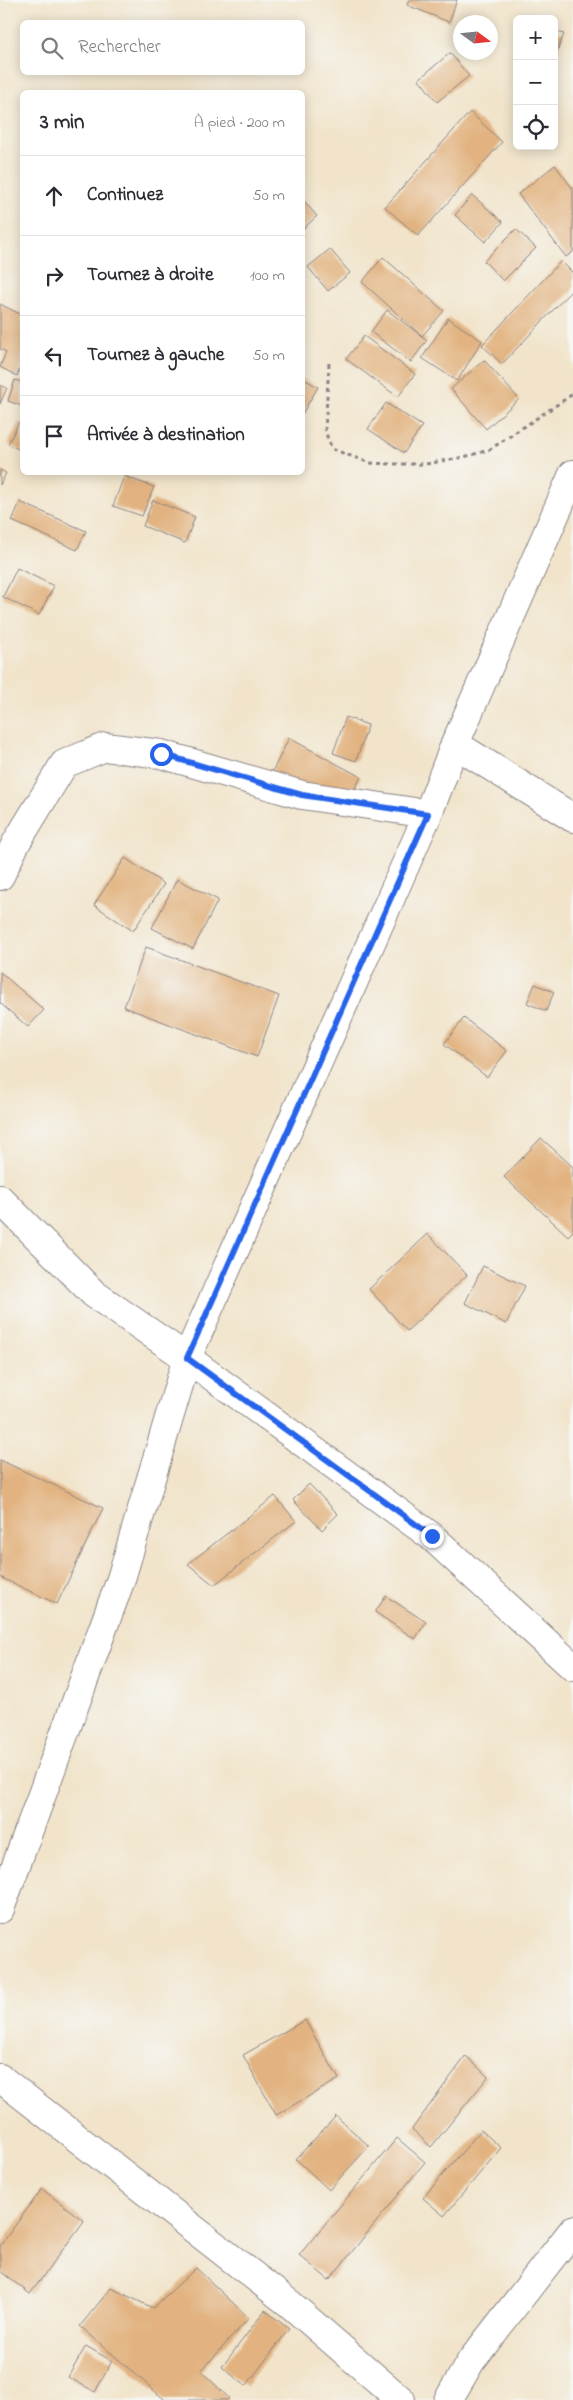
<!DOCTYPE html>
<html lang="fr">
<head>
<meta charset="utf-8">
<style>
	:root { --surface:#fff; --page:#f7f7f7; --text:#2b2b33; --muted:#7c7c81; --line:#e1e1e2 }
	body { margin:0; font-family:"Indie Flower",sans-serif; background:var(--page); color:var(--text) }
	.controls { position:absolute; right:15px; top:15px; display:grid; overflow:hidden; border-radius:8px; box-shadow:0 2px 12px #0003 }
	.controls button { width:45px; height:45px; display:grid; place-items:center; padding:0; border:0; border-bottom:1px solid var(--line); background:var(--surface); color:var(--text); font:25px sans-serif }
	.compass { position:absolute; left:453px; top:15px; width:45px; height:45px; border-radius:50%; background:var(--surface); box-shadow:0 2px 12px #0003; rotate:105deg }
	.stop { position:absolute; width:15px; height:15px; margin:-11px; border:4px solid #2563eb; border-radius:50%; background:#fff }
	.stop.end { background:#2563eb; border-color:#fff; box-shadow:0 1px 5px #0008 }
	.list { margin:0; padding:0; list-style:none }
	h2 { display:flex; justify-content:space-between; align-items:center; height:65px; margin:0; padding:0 20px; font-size:21px }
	h2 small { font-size:16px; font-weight:400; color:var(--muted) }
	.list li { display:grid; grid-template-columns:32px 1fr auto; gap:15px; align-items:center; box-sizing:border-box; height:80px; padding:0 20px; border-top:1px solid var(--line) }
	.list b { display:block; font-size:19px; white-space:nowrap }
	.list em { font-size:16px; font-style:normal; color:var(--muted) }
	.icon { flex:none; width:28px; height:28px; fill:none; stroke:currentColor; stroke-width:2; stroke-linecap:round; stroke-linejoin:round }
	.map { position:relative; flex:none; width:573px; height:2400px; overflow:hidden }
	.search { position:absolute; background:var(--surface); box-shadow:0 2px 12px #0003; left:20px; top:20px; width:285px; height:55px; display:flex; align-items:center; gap:12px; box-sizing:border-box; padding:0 18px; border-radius:8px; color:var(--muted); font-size:19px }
	.panel { position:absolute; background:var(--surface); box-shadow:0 2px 12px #0003; left:20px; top:90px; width:285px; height:385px; border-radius:8px }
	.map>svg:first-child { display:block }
	.building { fill:#e2b380 }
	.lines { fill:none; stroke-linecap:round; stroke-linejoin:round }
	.street-casing { stroke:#8a8383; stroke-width:30 }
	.path { stroke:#8a8383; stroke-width:3; stroke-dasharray:4 4; stroke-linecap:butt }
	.street { stroke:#fff; stroke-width:28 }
	.route { stroke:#2563eb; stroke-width:6 }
</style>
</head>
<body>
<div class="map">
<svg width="573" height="2400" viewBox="0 0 573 2400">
	<rect width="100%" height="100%" fill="#f6f6f2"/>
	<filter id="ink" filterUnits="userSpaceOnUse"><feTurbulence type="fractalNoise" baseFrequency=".02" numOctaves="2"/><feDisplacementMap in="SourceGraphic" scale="10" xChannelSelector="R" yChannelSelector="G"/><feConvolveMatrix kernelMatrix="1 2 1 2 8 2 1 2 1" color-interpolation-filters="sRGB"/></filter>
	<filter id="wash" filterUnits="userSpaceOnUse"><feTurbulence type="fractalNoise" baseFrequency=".0096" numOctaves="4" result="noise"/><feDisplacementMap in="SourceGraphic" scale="20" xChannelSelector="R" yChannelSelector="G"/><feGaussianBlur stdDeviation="1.12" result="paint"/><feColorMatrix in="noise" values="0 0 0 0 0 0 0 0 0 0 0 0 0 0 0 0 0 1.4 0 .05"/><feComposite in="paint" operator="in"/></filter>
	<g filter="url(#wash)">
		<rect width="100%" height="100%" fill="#f1e4cb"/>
		<g id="blocks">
			<path class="building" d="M 409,0 L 457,0 L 449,22 L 407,5 Z
				M 554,31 L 564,34 L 554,59 Z
				M 450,53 L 469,76 L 437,102 L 419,79 Z
				M 470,112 L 502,142 L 418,236 L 385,207 Z
				M 555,165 L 573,189 L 573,252 L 566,257 L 518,194 Z
				M 472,195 L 503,222 L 485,242 L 455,215 Z
				M 302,199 L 317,216 L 302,230 Z
				M 516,229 L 536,248 L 503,281 L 484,261 Z
				M 330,249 L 350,273 L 328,291 L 308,267 Z
				M 383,257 L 444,311 L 422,336 L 362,282 Z
				M 561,261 L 573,273 L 573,289 L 502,364 L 482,345 Z
				M 0,304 L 22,315 L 22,364 L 17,376 L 0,367 L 6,352 L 0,349 Z
				M 387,310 L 427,340 L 411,362 L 371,332 Z
				M 448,318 L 482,341 L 457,381 L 422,358 Z
				M 364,336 L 415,374 L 398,397 L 346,359 Z
				M 484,360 L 519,399 L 486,429 L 451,389 Z
				M 302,378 L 318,387 L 302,414 Z
				M 15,380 L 22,382 L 22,406 L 8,401 Z
				M 0,385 L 7,388 L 0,404 Z
				M 386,403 L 422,426 L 404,453 L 368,429 Z
				M 19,422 L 22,423 L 22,451 L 8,444 Z
				M 0,470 L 6,473 L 0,485 Z
				M 124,476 L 154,487 L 142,516 L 113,506 Z
				M 153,500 L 195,517 L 185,543 L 143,526 Z
				M 20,502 L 86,531 L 77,550 L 12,521 Z
				M 17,568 L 54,586 L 39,615 L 3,597 Z
				M 346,717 L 368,725 L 356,761 L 333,753 Z
				M 289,738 L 361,777 L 343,810 L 272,772 Z
				M 125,858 L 164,884 L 133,931 L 94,905 Z
				M 177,879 L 218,900 L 193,949 L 152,928 Z
				M 146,947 L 279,996 L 257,1057 L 124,1007 Z
				M 0,972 L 44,1010 L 28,1027 L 0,1003 Z
				M 535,984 L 554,992 L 546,1011 L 527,1003 Z
				M 464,1018 L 507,1051 L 487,1077 L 444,1044 Z
				M 541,1138 L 573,1167 L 573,1231 L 568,1236 L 504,1177 Z
				M 428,1234 L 467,1275 L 407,1331 L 369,1289 Z
				M 483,1266 L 525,1286 L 506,1324 L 465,1303 Z
				M 0,1460 L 103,1508 L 57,1604 L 0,1577 Z
				M 309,1484 L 338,1514 L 322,1530 L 293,1500 Z
				M 275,1496 L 296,1521 L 214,1585 L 188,1564 Z
				M 386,1596 L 426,1622 L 415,1639 L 375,1612 Z
				M 305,2020 L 339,2079 L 276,2115 L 243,2055 Z
				M 466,2056 L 488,2077 L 431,2147 L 412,2129 Z
				M 336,2116 L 369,2146 L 329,2190 L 296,2159 Z
				M 481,2130 L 501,2148 L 444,2216 L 423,2198 Z
				M 397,2138 L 425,2162 L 329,2280 L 299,2255 Z
				M 42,2189 L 84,2221 L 30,2294 L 0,2271 L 0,2246 Z
				M 196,2268 L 249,2318 L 201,2371 L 229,2398 L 227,2400 L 165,2400 L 80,2326 L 111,2288 L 153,2308 Z
				M 265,2310 L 289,2329 L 246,2386 L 222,2367 Z
				M 86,2346 L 112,2361 L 95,2392 L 68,2377 Z"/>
		</g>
	</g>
	<g filter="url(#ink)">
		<use href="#blocks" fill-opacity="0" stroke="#8a8383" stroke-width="1"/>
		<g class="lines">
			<defs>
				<path id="street" d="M 455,744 L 573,818
					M 0,876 L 16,843 L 64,764 L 105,747 L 161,754 L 302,795 L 428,814
					M 0,1199 L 94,1294 L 187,1358 L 431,1536 L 573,1667
					M 0,1909 L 121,1579 L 187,1358 L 428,814 L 455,744 L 573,474
					M 0,2078 L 290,2304 L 401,2400
					M 448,2400 L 471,2361 L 573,2230"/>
			</defs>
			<use href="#street" class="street-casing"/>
			<path class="path" d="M 329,363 L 325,431 L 332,449 L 370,463 L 391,464 L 426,464 L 464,457 L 489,450 L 573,394"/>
			<use href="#street" class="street"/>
		</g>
	</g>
	<g class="lines" filter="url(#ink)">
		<path class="route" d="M 161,754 L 302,795 L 428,814 L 187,1358 L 432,1536"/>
	</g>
</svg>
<div class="controls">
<button>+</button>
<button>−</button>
<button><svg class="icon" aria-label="locate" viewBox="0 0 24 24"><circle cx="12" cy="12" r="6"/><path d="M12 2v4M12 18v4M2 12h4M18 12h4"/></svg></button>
</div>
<svg class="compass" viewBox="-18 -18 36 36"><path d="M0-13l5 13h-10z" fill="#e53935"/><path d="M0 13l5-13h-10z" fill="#7c7c81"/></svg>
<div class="stop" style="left:161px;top:754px"></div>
<div class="stop end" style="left:432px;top:1536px"></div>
<div class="search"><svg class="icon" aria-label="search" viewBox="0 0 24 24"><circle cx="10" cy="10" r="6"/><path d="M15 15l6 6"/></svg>Rechercher</div>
<section class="panel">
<h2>3 min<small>À pied · 200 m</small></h2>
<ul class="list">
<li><svg class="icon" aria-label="ahead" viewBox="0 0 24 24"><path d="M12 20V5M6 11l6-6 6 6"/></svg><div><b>Continuez</b></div><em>50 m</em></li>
<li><svg class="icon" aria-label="right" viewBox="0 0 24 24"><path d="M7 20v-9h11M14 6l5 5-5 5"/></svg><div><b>Tournez à droite</b></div><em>100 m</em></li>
<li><svg class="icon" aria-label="left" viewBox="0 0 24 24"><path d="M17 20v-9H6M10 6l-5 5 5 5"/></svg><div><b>Tournez à gauche</b></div><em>50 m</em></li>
<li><svg class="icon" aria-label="arrive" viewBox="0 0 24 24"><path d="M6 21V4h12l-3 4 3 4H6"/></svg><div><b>Arrivée à destination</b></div></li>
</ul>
</section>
</div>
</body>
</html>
